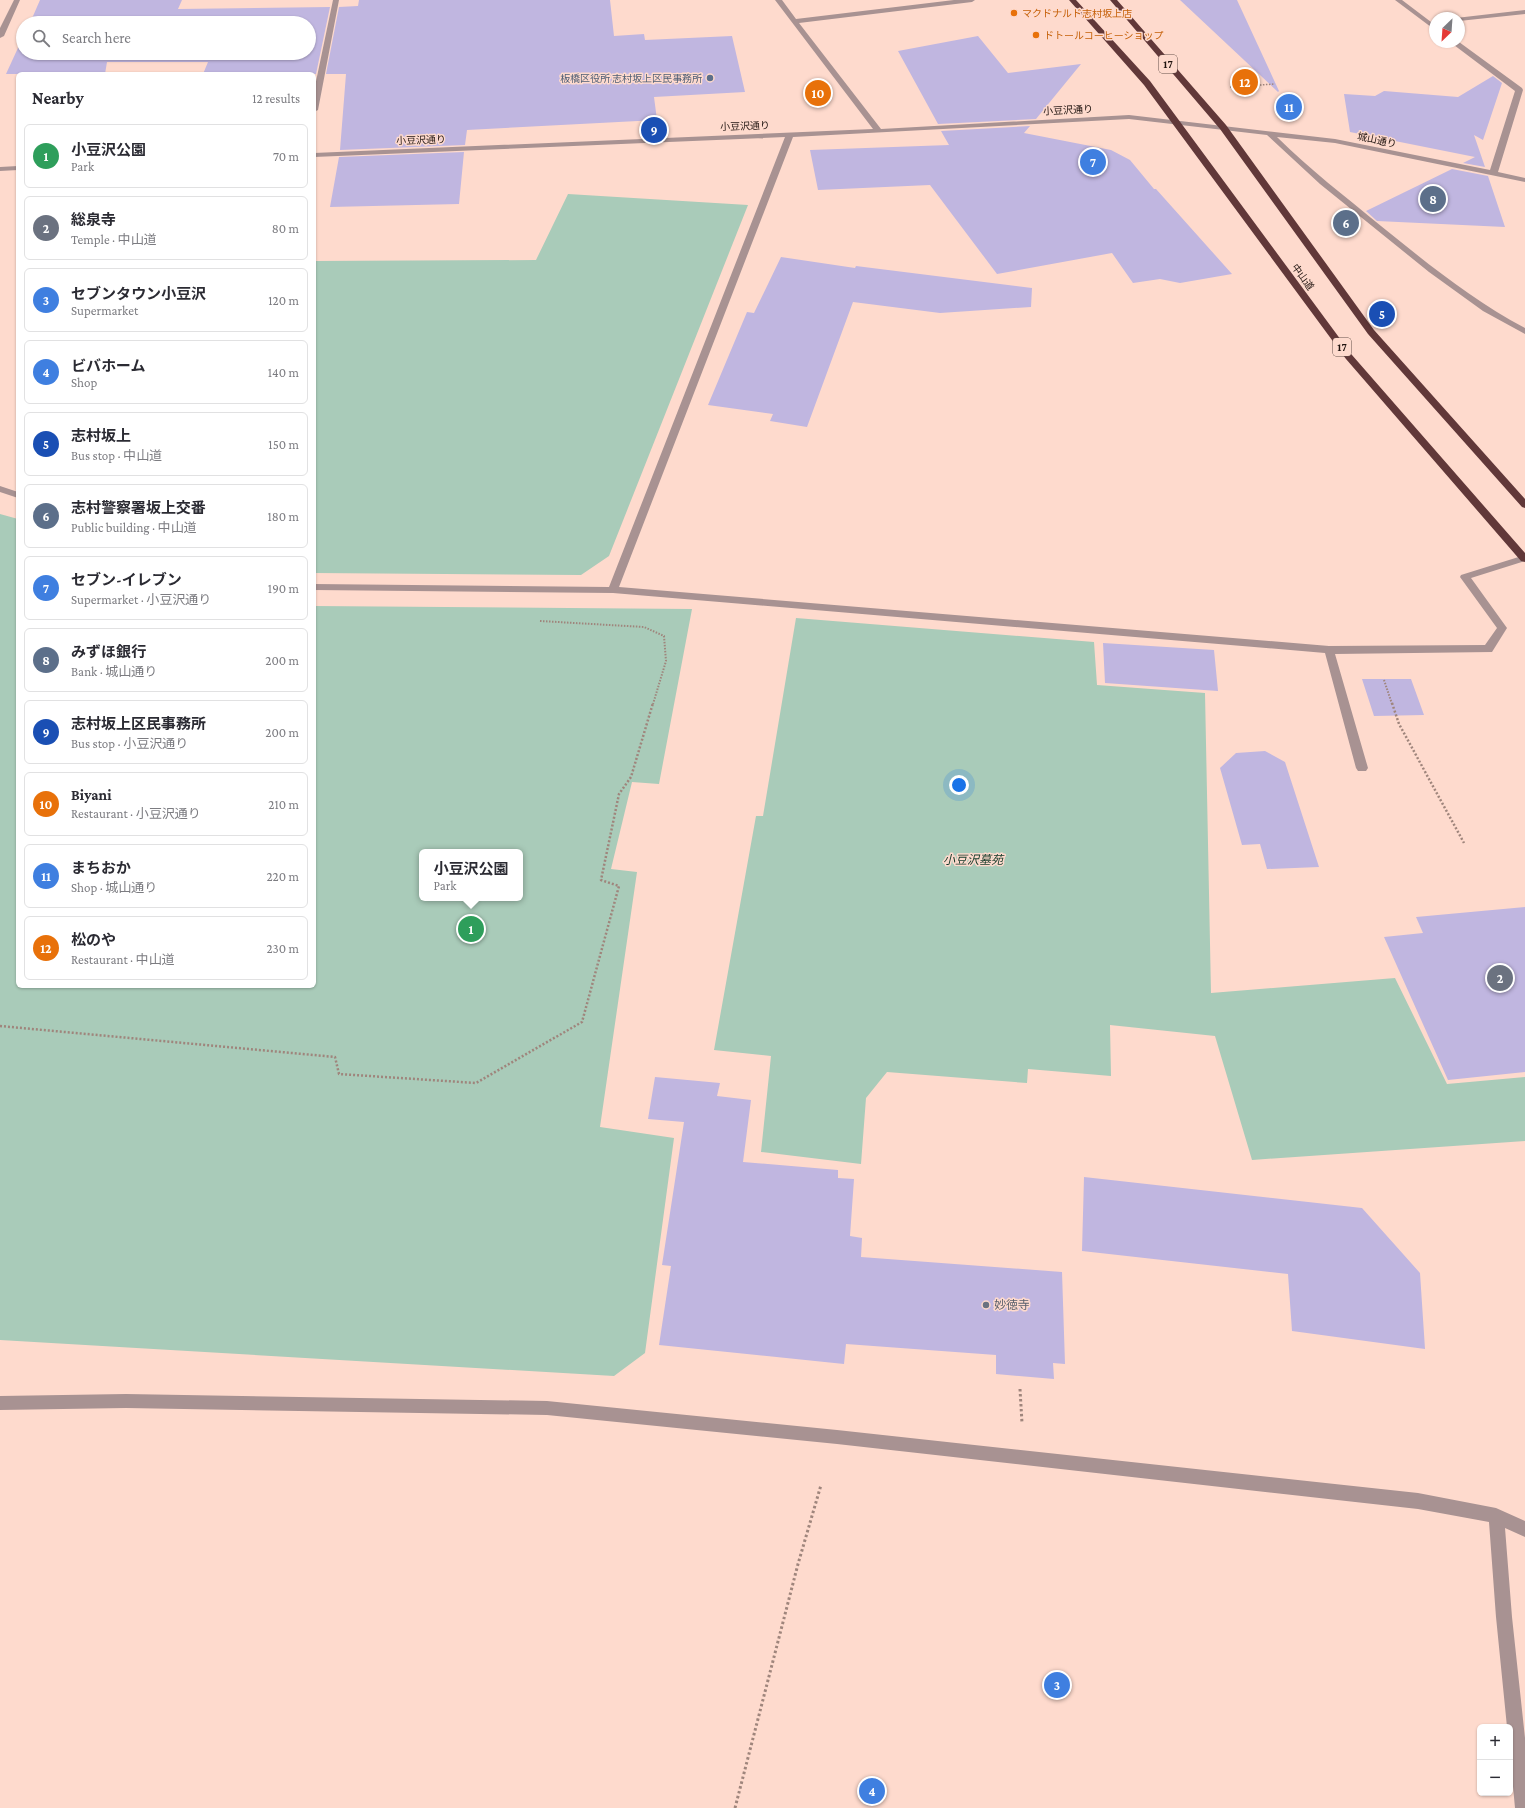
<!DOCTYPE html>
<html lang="en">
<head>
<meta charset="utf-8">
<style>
	:root { --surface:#fff; --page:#f7f7f7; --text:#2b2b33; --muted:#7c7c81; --line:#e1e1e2; --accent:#226477 }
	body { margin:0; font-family:"Crimson Pro","Noto Sans JP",serif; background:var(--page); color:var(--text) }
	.controls { position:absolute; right:12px; bottom:12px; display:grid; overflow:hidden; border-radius:6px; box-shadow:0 1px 3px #0004 }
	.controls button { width:36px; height:36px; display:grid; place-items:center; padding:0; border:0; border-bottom:1px solid var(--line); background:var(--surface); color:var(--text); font:20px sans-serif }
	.compass { position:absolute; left:1429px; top:12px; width:36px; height:36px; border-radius:50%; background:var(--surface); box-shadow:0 1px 3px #0004; rotate:205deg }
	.you { position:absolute; left:959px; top:785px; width:14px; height:14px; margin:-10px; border:3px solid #fff; border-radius:50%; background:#1a73e8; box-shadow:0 0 0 6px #1a73e833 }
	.badge { display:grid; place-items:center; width:26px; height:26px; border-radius:50%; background:var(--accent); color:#fff; font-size:13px; font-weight:700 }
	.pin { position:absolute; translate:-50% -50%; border:2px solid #fff; box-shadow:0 1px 4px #0006 }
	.popup { position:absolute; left:419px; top:849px; width:104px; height:52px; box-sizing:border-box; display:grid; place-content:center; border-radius:6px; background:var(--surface); filter:drop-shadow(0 1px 3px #0005); font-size:13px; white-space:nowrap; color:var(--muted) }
	.popup b { font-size:15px; color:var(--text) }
	.popup::after { content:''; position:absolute; left:50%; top:100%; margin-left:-8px; border:8px solid transparent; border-top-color:var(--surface) }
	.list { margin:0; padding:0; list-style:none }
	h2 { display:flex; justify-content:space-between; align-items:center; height:52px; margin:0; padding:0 16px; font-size:17px }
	h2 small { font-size:13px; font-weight:400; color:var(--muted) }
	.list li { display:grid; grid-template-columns:26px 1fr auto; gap:12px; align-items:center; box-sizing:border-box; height:64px; margin:0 8px 8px; padding:0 8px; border:1px solid var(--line); border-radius:6px }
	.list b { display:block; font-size:15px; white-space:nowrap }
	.list p { margin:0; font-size:13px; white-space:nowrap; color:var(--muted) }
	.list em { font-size:13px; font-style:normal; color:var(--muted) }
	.icon { flex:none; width:22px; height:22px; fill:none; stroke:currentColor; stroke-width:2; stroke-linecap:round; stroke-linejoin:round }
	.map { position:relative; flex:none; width:1525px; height:1808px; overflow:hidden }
	.search { position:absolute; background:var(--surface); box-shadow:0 1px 3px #0004; left:16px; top:16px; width:300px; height:44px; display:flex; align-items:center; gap:10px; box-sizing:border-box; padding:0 14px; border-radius:22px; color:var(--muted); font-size:15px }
	.panel { position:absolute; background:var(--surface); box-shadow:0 1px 3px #0004; left:16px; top:72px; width:300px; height:916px; border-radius:6px }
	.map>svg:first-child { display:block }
	.green { fill:#a9cbb9; fill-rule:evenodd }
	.building { fill:#c0b6e0 }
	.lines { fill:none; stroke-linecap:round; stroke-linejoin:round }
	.path-far3 { stroke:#9f857c; stroke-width:1.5; stroke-dasharray:1.5 1.5; stroke-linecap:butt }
	.path-far2 { stroke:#9f857c; stroke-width:2; stroke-dasharray:1.5 1.5; stroke-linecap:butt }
	.path-far1 { stroke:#9f857c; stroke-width:2.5; stroke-dasharray:2 2; stroke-linecap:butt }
	.path { stroke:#9f857c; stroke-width:3; stroke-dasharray:2.5 2.5; stroke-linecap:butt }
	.minor { fill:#a89292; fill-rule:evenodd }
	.highway { fill:#613839; fill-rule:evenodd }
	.food-dot { fill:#e8710a; stroke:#fedacd; stroke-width:1.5 }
	.service-dot { fill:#5c6f8a; stroke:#fedacd; stroke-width:1.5 }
	.worship-dot { fill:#6b7280; stroke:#fedacd; stroke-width:1.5 }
	.labels { text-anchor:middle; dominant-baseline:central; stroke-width:3; stroke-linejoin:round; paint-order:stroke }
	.far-food-label { font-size:10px; fill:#c56008; stroke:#fedacd; text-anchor:start }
	.far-service-label { font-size:10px; fill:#4e5e75; stroke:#fedacd; text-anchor:end }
	.far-street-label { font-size:10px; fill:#1f130f; stroke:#fedacd }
	.shield { fill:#fedacd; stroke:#624f48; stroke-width:1 }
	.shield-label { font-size:11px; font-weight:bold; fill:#1f130f }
	.park-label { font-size:12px; font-style:italic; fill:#113827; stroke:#fedacd }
	.worship-label { font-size:12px; fill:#5b616d; stroke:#fedacd; text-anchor:start }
</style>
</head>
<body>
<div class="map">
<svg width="1525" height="1808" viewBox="0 0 1525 1808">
	<rect width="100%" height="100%" fill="#fedacd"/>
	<path class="green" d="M 568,194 L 748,205 L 609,556 L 581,575 L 314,573 L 314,261 L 536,260 Z
		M 0,514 L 18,519 L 18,986 L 314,986 L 314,606 L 692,609 L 659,784 L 632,782 L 611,869 L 637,872 L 600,1127 L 674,1138 L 645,1353 L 614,1376 L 0,1340 ZM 422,852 L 520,852 L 520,898 L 422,898 Z
		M 796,618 L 1094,642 L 1097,685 L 1205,693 L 1211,993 L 1395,978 L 1447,1084 L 1525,1077 L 1525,1141 L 1252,1160 L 1215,1036 L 1110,1025 L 1111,1076 L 1028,1069 L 1027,1083 L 887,1072 L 866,1098 L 861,1164 L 761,1152 L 771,1056 L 714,1050 L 756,816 L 763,816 Z"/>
	<path class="building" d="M 40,0 L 182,0 L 178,9 L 330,7 L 316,74 L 203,74 L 208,62 L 107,62 L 105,74 L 6,74 L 23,37 L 23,53 L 309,53 L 309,23 L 30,23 Z
		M 359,0 L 610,0 L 614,36 L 644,34 L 645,40 L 732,36 L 745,92 L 654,97 L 657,120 L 467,130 L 465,145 L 340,150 L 346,74 L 326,74 L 339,7 L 358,6 Z
		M 1180,0 L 1237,0 L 1279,91 L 1278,92 Z
		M 978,36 L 1008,73 L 1081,64 L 1036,119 L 938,124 L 898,51 Z
		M 1493,76 L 1502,83 L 1483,140 L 1474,135 L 1485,167 L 1463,163 L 1475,157 L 1350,132 L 1344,94 L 1375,96 L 1384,91 L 1458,97 Z
		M 1030,126 L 1024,133 L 1111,150 L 1130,160 L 1154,189 L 1156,189 L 1232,274 L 1180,283 L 1160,279 L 1133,283 L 1112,253 L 997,274 L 930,185 L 818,190 L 810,150 L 949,145 L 941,131 Z
		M 464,152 L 459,204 L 330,207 L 339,157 Z
		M 1452,169 L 1488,176 L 1505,227 L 1377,221 L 1366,211 Z
		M 781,257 L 855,268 L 856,266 L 1032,288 L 1031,307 L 940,313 L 853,302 L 807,427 L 770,421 L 773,414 L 708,405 L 747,312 L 754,313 Z
		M 1103,643 L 1214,650 L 1218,691 L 1105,683 Z
		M 1362,679 L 1411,679 L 1424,715 L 1374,716 Z
		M 1265,751 L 1285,762 L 1319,867 L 1267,869 L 1260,844 L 1242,845 L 1220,768 L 1236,753 Z
		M 1525,907 L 1525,1072 L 1448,1080 L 1384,937 L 1423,933 L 1416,917 Z
		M 655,1077 L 720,1083 L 717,1096 L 751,1100 L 743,1162 L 838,1170 L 838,1178 L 854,1179 L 850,1236 L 862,1238 L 861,1257 L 1062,1272 L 1065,1364 L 1053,1363 L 1054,1379 L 996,1374 L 996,1355 L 846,1344 L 844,1364 L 659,1345 L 671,1266 L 662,1265 L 684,1122 L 648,1119 Z
		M 1084,1177 L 1362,1208 L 1420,1273 L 1425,1349 L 1292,1331 L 1288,1274 L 1082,1251 Z"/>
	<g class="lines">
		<path class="path-far3" d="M 1230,87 L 1275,84"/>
		<path class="path-far2" d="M 540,621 L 644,627 L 664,636 L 666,661 L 653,704
			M 1384,680 L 1392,704"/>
		<path class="path-far1" d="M 1392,703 L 1399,724 L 1464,843
			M 0,1026 L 335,1057 L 339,1074 L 476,1083 L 582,1022 L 619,886 L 601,880 L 619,794 L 631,777 L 653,703"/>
		<path class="path" d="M 1020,1389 L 1022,1423
			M 735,1808 L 798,1564 L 821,1485"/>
		<path class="minor" d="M 14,0 L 20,0 L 4,36 L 0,38 L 0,28 Z
			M 333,0 L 339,0 L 318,110 L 314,112 L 314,91 Z
			M 775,0 L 782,0 L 796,19 L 954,0 L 975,0 L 972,2 L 799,23 L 881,129 L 1129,115 L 1335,139 L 1490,170 L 1515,91 L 1450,42 L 1459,42 L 1522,88 L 1523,90 L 1498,172 L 1525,178 L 1525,182 L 1335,143 L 1277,137 C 1309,169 1346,197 1381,226 C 1427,263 1472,300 1525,328 L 1525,334 L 1483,311 L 1429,272 L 1320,184 L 1267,135 L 1129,119 L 793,137 L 619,587 L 1329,646 L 1485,645 L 1497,628 L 1460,577 L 1461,575 L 1525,555 L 1525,561 L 1471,578 L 1507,628 L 1492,652 L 1335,654 L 1368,768 L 1366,771 L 1358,771 L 1356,768 L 1325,653 L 613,593 L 314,590 L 314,584 L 609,587 L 785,137 L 314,157 L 314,153 L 873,129 Z
			M 1395,0 L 1402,0 L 1435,25 L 1435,30 Z
			M 1525,10 L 1525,14 L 1459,21 L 1459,18 L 1456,18 Z
			M 18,166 L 18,170 L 0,171 L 0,167 Z
			M 0,486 L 18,492 L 18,498 L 0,492 Z
			M 126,1394 L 547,1401 L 837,1430 L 1418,1493 L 1496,1508 L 1525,1521 L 1525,1537 L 1505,1528 L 1512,1617 L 1525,1738 L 1525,1808 L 1515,1808 L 1510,1754 L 1510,1727 L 1507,1727 L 1496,1617 L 1489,1522 L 1418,1509 L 837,1444 L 547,1415 L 126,1408 L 0,1410 L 0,1396 Z"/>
		<path class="highway" d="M 1069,0 L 1076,0 L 1150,81 L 1352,355 L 1525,553 L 1525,562 L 1521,561 L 1346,359 L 1144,85 Z
			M 1110,0 L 1117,0 L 1226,125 L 1374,330 L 1525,499 L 1525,508 L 1522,507 L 1368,334 L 1220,129 Z"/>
	</g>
	<g class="food-dot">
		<circle cx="1014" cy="13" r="4"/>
		<circle cx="1036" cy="35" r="4"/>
	</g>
	<circle class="service-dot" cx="710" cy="78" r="4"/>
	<circle class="worship-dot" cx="986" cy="1305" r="4"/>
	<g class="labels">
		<g class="far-food-label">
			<text x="1022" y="13">マクドナルド志村坂上店</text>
			<text x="1044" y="35">ドトールコーヒーショップ</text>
		</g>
		<g class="far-service-label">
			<text x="702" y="78">板橋区役所 志村坂上区民事務所</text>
		</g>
		<g class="far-street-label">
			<text transform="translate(1068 110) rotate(-3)">小豆沢通り</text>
			<text transform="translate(745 126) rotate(-2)">小豆沢通り</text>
			<text transform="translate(421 140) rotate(-2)">小豆沢通り</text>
			<text transform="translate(1377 140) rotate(12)">城山通り</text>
			<text transform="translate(1303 277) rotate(54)">中山道</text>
		</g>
		<g class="shield">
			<rect x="1159" y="55" width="18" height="18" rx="3"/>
			<rect x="1333" y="338" width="18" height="18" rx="3"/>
		</g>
		<g class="shield-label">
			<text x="1168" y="64">17</text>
			<text x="1342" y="347">17</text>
		</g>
		<g class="park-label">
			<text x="973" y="860">小豆沢墓苑</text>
		</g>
		<g class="worship-label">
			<text x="994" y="1305">妙徳寺</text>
		</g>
	</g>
</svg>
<div class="controls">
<button>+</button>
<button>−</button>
</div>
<svg class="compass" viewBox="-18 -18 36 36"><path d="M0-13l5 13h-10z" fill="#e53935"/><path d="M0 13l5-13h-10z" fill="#7c7c81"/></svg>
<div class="you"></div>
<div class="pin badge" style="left:471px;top:929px;background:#2e9e5b">1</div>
<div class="popup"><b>小豆沢公園</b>Park</div>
<div class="pin badge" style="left:1500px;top:978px;background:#6b7280">2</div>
<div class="pin badge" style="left:1057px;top:1685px;background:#3f7fe0">3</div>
<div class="pin badge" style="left:872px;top:1791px;background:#3f7fe0">4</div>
<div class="pin badge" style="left:1382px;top:314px;background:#1a4fb4">5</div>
<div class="pin badge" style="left:1346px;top:223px;background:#5c6f8a">6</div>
<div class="pin badge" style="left:1093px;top:162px;background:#3f7fe0">7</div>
<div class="pin badge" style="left:1433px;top:199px;background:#5c6f8a">8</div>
<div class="pin badge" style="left:654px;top:130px;background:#1a4fb4">9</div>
<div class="pin badge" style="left:818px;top:93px;background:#e8710a">10</div>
<div class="pin badge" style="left:1289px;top:107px;background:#3f7fe0">11</div>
<div class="pin badge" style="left:1245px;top:82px;background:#e8710a">12</div>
<div class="search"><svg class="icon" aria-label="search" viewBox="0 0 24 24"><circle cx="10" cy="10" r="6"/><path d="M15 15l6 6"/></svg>Search here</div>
<section class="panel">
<h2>Nearby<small>12 results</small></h2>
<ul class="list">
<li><span class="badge" style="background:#2e9e5b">1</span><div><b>小豆沢公園</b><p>Park</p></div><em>70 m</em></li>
<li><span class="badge" style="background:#6b7280">2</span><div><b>総泉寺</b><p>Temple · 中山道</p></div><em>80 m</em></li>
<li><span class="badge" style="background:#3f7fe0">3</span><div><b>セブンタウン小豆沢</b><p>Supermarket</p></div><em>120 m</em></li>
<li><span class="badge" style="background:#3f7fe0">4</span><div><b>ビバホーム</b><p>Shop</p></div><em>140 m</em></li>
<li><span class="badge" style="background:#1a4fb4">5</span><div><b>志村坂上</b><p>Bus stop · 中山道</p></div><em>150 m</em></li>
<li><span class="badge" style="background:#5c6f8a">6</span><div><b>志村警察署坂上交番</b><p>Public building · 中山道</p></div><em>180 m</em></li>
<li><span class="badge" style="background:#3f7fe0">7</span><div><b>セブン-イレブン</b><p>Supermarket · 小豆沢通り</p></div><em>190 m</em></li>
<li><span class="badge" style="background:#5c6f8a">8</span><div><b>みずほ銀行</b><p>Bank · 城山通り</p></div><em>200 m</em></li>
<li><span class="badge" style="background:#1a4fb4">9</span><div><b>志村坂上区民事務所</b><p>Bus stop · 小豆沢通り</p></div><em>200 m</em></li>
<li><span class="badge" style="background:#e8710a">10</span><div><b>Biyani</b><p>Restaurant · 小豆沢通り</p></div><em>210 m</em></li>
<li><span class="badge" style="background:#3f7fe0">11</span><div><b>まちおか</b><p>Shop · 城山通り</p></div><em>220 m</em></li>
<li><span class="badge" style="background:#e8710a">12</span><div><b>松のや</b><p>Restaurant · 中山道</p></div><em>230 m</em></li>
</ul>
</section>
</div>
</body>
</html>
